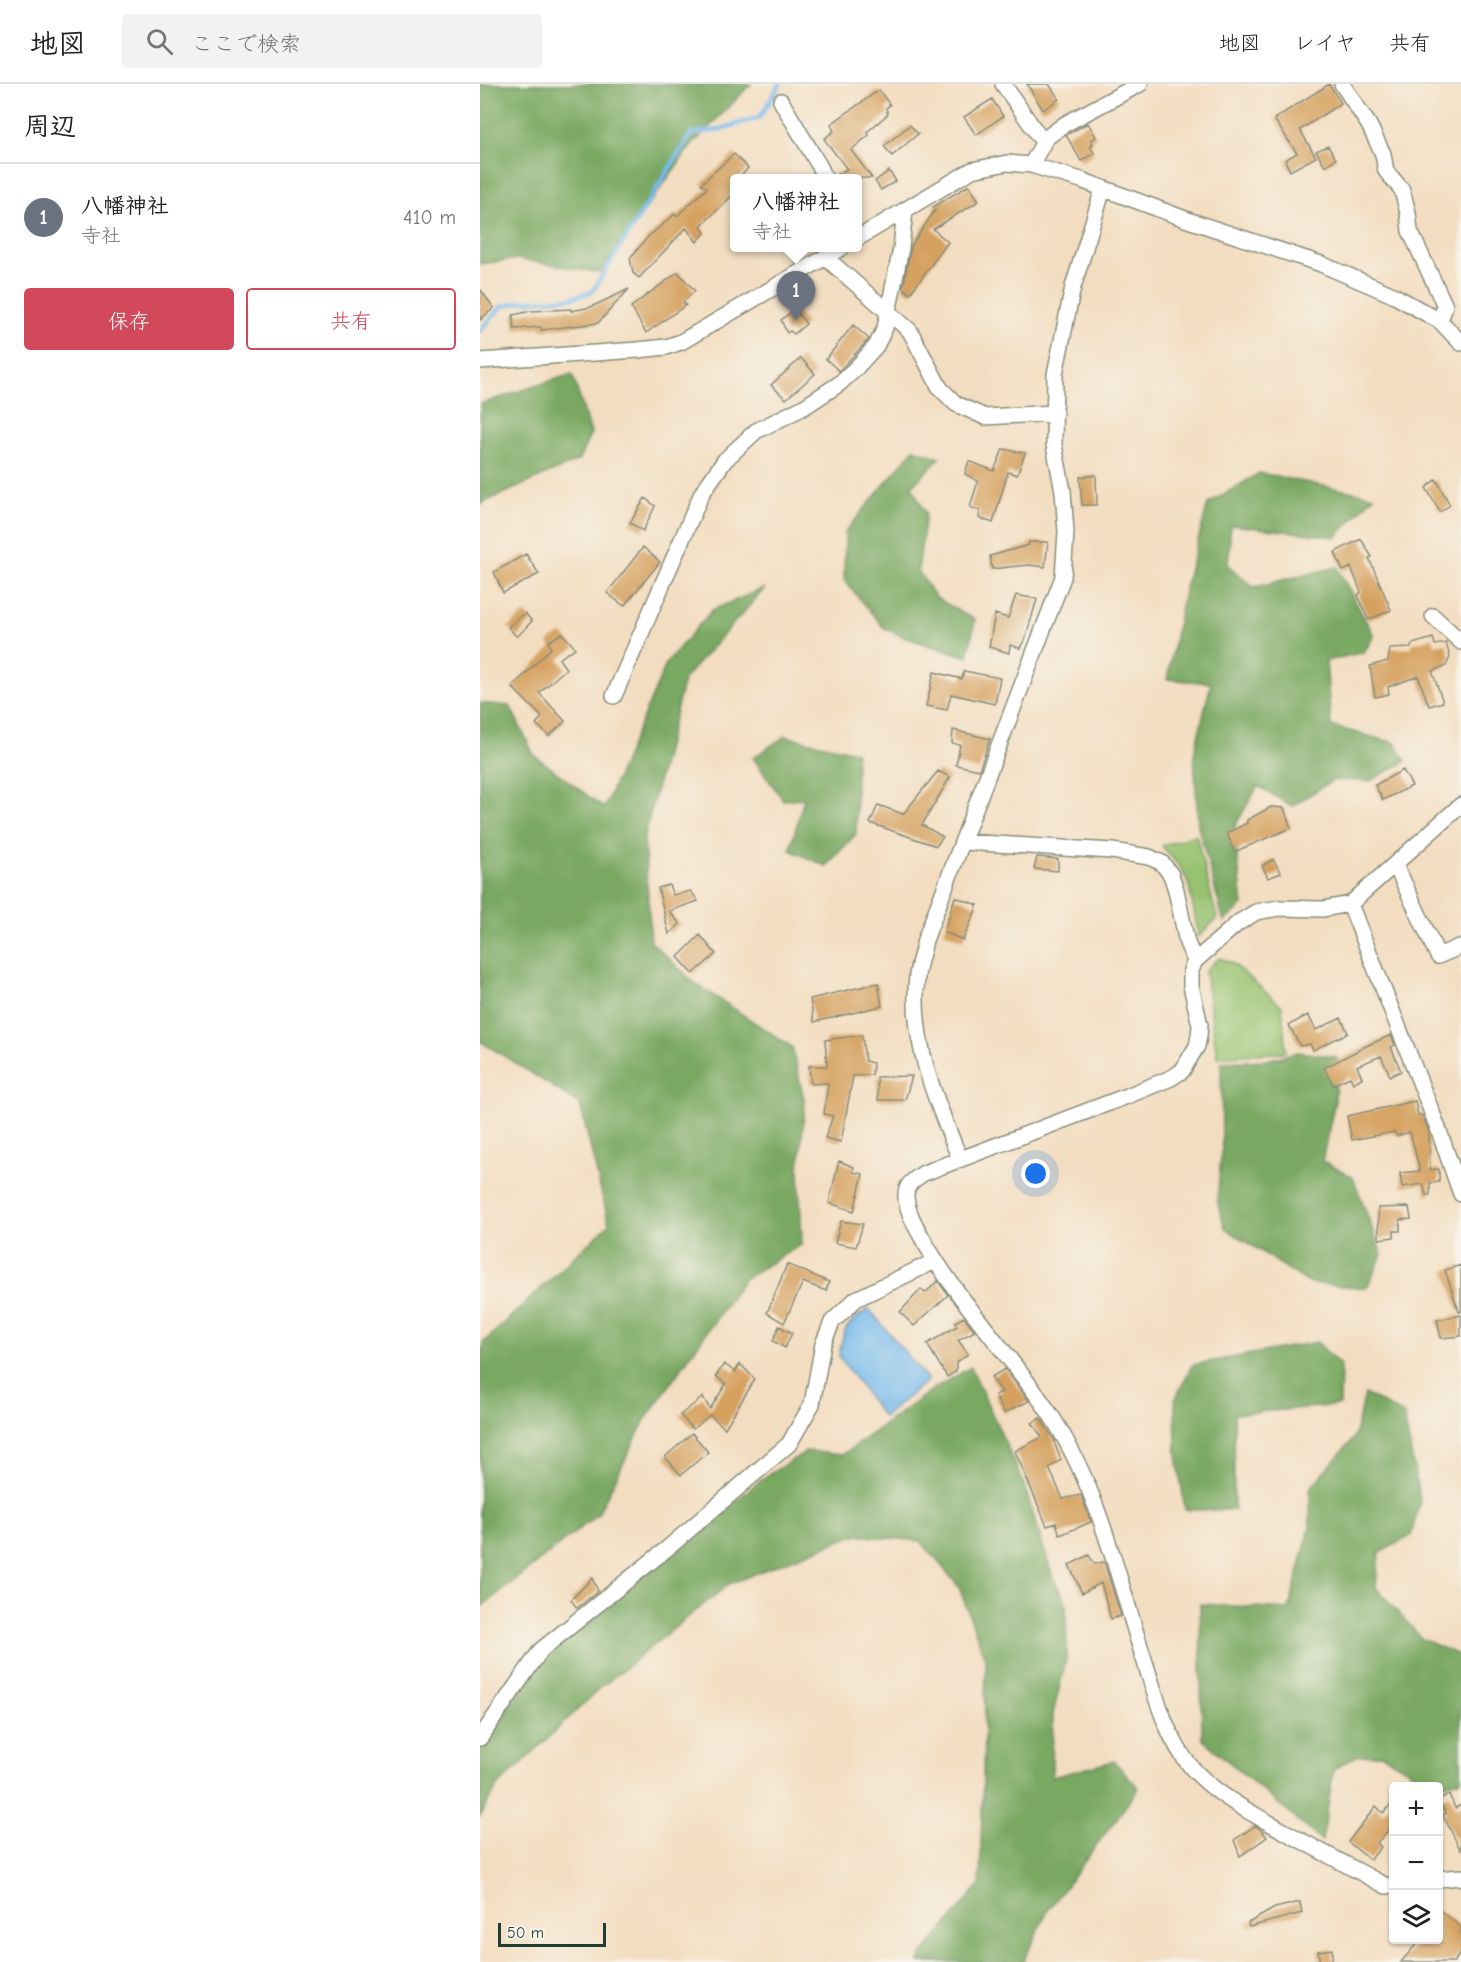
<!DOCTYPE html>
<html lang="ja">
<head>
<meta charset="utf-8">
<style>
	:root { --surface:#fff; --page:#f2f2f2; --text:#222; --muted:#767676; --line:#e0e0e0; --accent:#d1495b }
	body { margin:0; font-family:"Comic Neue","Klee One",sans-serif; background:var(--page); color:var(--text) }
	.controls { position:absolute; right:18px; bottom:18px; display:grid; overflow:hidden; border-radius:6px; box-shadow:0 2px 4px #0004 }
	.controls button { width:54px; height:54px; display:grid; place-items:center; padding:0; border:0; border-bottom:2px solid var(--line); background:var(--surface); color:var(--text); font:30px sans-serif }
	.scale { position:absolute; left:18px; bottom:15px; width:108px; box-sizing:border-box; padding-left:6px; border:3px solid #1f3d34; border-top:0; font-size:16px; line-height:21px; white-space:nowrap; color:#1f3d34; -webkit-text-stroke:4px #f7f3e8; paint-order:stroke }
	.you { position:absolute; left:556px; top:1090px; width:21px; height:21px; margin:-15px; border:4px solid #fff; border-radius:50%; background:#1a73e8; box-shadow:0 0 0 9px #1a73e833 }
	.badge { display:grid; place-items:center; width:39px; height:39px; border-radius:50%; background:var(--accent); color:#fff; font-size:20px; font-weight:700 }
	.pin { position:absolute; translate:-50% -50px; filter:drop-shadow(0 2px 3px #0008) }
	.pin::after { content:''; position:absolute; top:32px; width:21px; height:18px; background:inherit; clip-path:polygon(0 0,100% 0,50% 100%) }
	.popup { position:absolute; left:250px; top:90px; width:132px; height:78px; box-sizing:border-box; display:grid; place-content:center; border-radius:6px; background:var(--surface); filter:drop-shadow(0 2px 4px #0005); font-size:20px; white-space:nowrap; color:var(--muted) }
	.popup b { font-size:22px; color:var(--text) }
	.popup::after { content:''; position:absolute; left:50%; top:100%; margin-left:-12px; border:12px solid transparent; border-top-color:var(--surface) }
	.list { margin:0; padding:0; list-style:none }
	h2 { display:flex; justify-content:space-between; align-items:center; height:78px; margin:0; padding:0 24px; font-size:26px }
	h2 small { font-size:20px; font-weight:400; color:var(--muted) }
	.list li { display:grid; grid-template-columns:39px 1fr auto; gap:18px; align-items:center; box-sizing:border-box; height:108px; padding:0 24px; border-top:2px solid var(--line) }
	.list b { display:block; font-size:22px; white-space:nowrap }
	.list p { margin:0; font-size:20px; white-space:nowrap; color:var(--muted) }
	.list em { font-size:20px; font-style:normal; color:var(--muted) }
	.actions { display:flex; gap:12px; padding:18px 24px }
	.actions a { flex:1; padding:14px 0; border:2px solid var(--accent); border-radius:6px; text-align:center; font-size:21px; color:var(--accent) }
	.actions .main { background:var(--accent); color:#fff }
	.icon { flex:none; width:33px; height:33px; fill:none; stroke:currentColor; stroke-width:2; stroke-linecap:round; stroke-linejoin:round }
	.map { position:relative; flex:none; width:981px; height:1878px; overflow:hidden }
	header { display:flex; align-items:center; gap:36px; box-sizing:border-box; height:84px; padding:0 30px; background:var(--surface); border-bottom:2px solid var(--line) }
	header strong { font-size:28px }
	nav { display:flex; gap:33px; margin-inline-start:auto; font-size:21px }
	.search { width:420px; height:54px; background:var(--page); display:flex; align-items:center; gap:15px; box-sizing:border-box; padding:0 21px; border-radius:6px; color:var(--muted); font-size:22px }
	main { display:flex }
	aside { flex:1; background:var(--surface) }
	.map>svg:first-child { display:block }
	.green { fill:#97c270; stroke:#5b8052; stroke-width:1.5 }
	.forest { fill:#79a862; stroke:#4c724b; stroke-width:1.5 }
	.water { fill:#78bbee; stroke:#4c7c91; stroke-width:1.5 }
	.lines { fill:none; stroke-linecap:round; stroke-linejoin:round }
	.stream { stroke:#78bbee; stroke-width:4.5 }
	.building { fill:#d5a15f }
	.minor-casing { stroke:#898d7a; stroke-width:18 }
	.minor { stroke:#fff; stroke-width:15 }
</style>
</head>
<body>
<header>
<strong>地図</strong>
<div class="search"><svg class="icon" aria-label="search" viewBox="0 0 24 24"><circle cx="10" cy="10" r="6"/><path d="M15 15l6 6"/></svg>ここで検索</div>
<nav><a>地図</a><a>レイヤ</a><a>共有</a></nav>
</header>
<main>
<aside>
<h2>周辺<small></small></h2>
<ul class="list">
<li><span class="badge" style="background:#6b7280">1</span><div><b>八幡神社</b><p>寺社</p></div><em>410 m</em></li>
</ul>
<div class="actions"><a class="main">保存</a><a>共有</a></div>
</aside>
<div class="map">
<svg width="981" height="1878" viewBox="0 0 981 1878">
	<rect width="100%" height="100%" fill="#f7f3e8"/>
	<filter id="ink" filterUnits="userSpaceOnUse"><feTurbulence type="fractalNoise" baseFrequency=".0167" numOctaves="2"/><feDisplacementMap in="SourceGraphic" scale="12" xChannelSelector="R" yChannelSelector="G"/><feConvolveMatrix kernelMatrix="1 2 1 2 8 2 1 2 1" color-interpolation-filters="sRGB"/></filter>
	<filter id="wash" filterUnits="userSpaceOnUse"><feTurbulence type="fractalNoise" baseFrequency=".008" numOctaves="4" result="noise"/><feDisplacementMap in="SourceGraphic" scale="24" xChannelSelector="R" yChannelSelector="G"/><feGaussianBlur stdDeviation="1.35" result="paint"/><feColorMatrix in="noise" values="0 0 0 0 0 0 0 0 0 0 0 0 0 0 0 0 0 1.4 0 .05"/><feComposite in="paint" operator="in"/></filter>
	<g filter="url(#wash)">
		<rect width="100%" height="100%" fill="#f3ddc0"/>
		<path class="green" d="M 716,751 L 737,834 L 719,853 L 709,802 L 702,786 L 682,762 Z
			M 739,874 L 752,879 L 802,922 L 806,968 L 737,973 L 725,887 Z"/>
		<path class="forest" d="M 0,0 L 271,0 L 209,64 L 120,189 L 38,175 L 0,180 Z
			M 92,290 L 111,349 L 99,376 L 0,420 L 0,320 Z
			M 434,365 L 460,374 L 432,402 L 446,430 L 438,487 L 456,514 L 495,536 L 488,573 L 426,554 L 404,544 L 364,496 L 365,448 Z
			M 779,389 L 894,412 L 856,453 L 751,441 L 748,481 L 773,503 L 857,483 L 894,552 L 884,568 L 846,577 L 851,642 L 915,659 L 926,677 L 890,697 L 853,696 L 812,722 L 778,702 L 754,744 L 763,821 L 744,838 L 718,742 L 714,670 L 731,599 L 687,595 L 704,507 L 728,420 Z
			M 285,504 L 204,595 L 164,754 L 171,858 L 216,900 L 312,963 L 325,1019 L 319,1085 L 322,1160 L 264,1195 L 165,1336 L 118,1430 L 0,1524 L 0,1279 L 3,1259 L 129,1140 L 100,1020 L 0,957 L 0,619 L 30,622 L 54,671 L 124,724 L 187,578 L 232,526 Z
			M 305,652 L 376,668 L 376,750 L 346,782 L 310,766 L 324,714 L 303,716 L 273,674 Z
			M 818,968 L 857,973 L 855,1017 L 842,1077 L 873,1093 L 902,1171 L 887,1204 L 829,1199 L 745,1144 L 737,1116 L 742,1062 L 741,978 L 787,976 Z
			M 837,1258 L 861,1282 L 860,1321 L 754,1330 L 754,1426 L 705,1426 L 696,1365 L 695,1316 L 712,1281 Z
			M 491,1283 L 543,1398 L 573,1494 L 586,1518 L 587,1572 L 573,1630 L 572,1693 L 634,1677 L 659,1704 L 567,1828 L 543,1878 L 439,1878 L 442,1871 L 500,1800 L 506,1577 L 479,1503 L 441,1457 L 374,1451 L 249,1500 L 119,1605 L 17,1703 L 0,1733 L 0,1663 L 64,1569 L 286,1392 L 327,1367 L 362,1371 L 455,1304 Z
			M 885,1310 L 924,1331 L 940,1417 L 931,1452 L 899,1469 L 896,1504 L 942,1555 L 981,1572 L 981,1696 L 955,1702 L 902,1671 L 876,1672 L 854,1685 L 842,1757 L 722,1655 L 720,1520 L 809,1525 L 830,1443 L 830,1404 L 874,1354 Z"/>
		<path class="water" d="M 389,1225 L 448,1296 L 403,1333 L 359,1272 C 363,1245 366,1240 389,1225 Z"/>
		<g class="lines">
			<path class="stream" d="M 0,247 L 21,223 L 39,218 L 91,214 L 112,208 L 211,50 L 238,46 L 280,33 L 300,0"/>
		</g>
		<g id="blocks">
			<path class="building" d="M 547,0 L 569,0 L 579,15 L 563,26 Z
				M 849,0 L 861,19 L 820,46 L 836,73 L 810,87 L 805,76 L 817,69 L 794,35 Z
				M 399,6 L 410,21 L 406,24 L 408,30 L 387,48 L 389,51 L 371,66 L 392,94 L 355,94 L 354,92 L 367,85 L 344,55 L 354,47 L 351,40 Z
				M 512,15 L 523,32 L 496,51 L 484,33 Z
				M 608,39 L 616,53 L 611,57 L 613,60 L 610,62 L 614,69 L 601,77 L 586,51 Z
				M 430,41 L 438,50 L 412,72 L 404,62 Z
				M 848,62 L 856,75 L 845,82 L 836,67 Z
				M 254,70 L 268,84 L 259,94 L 255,94 L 255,109 L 221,142 L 225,149 L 217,158 L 206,144 L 159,194 L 153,189 L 150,174 L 168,153 L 195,130 L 197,132 L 227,104 L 221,100 Z
				M 409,87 L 416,97 L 401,106 L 395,97 Z
				M 489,101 L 499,117 L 453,145 L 468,158 L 430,210 L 423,204 L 431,162 L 455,126 L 453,123 Z
				M 198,188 L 215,207 L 203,218 L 206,221 L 166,249 L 151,223 Z
				M 0,205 L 14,224 L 0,236 Z
				M 149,205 L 118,239 L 61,246 L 61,243 L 34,245 L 33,231 L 51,227 L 91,225 L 91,227 L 111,223 Z
				M 315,225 L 326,240 L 314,250 L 310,247 L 307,249 L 301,236 Z
				M 373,241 L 389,255 L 359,287 L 346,275 Z
				M 321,274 L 335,290 L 306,315 L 291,301 Z
				M 523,365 L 545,369 L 537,391 L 528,388 L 513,439 L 499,434 L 500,427 L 490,423 L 498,397 L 485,390 L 489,377 L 514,387 Z
				M 616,391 L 617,421 L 602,421 L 600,393 Z
				M 956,395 L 970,421 L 960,428 L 946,404 Z
				M 165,414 L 175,422 L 163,447 L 150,439 Z
				M 881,455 L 892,473 L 889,474 L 911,526 L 888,536 L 878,511 L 881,508 L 871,483 L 863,487 L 855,468 Z
				M 549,458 L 568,458 L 565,483 L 548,481 L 512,485 L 510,472 L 549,461 Z
				M 163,463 L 180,478 L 144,522 L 127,509 Z
				M 46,470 L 59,490 L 23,509 L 14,488 Z
				M 536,511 L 557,515 L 545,556 L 540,564 L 530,561 L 529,569 L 509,563 L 515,530 L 528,534 Z
				M 45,529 L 52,537 L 37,553 L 28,543 Z
				M 82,549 L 95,564 L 79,575 L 86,585 L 59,609 L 85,637 L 69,652 L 56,640 L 62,633 L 32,603 L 71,564 L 68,558 Z
				M 953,554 L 955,561 L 966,559 L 970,573 L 966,582 L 952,587 L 963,618 L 949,622 L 938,592 L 908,603 L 909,610 L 895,613 L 890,582 L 908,577 L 910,565 L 931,564 L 932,560 Z
				M 484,587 L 520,594 L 515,620 L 471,610 L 467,626 L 446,622 L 454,588 L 482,595 Z
				M 473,646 L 510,655 L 499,686 L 476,681 L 480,661 L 472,659 Z
				M 923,686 L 932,702 L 903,716 L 895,701 Z
				M 458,687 L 470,693 L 442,741 L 463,753 L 456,762 L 390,739 L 398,721 L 423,730 Z
				M 791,723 L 804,724 L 811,744 L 754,768 L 747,749 L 767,739 L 767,736 Z
				M 557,773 L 578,775 L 578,787 L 554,785 Z
				M 793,775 L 801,789 L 788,794 L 782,782 Z
				M 189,801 L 193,811 L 211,807 L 218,817 L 189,827 L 200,840 L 189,850 L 178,804 Z
				M 475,813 L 498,821 L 483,856 L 464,848 Z
				M 220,851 L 236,870 L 213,890 L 198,873 Z
				M 398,899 L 402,922 L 334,938 L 330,915 Z
				M 828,931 L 836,946 L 861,934 L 868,949 L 833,966 L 830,960 L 820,962 L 809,941 Z
				M 382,951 L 385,977 L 393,979 L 392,991 L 373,992 L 361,1058 L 345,1054 L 353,1032 L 344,1030 L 348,999 L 331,1000 L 329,982 L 347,982 L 345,956 Z
				M 911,951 L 915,961 L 911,963 L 921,987 L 910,992 L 901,972 L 877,982 L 882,994 L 873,999 L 870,993 L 853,1001 L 844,984 L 886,962 Z
				M 432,992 L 425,1016 L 398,1016 L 397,993 Z
				M 935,1017 L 938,1031 L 942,1031 L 949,1048 L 950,1086 L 959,1085 L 959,1098 L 950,1099 L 950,1111 L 946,1111 L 943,1100 L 922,1103 L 920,1089 L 940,1087 L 930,1048 L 917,1052 L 914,1048 L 872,1056 L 867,1032 Z
				M 359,1077 L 374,1083 L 373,1088 L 383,1090 L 374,1127 L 349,1119 Z
				M 929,1123 L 931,1135 L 920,1136 L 920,1147 L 914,1147 L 914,1153 L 899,1155 L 898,1124 Z
				M 361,1137 L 383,1140 L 376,1163 L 355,1159 Z
				M 307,1180 L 349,1198 L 346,1207 L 323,1198 L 304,1239 L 287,1229 Z
				M 981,1181 L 981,1228 L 979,1228 L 965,1186 Z
				M 458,1197 L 468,1211 L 434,1242 L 420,1228 L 441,1205 L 445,1209 Z
				M 981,1231 L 981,1252 L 961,1254 L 957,1236 Z
				M 484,1233 L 495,1247 L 478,1256 L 488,1270 L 476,1279 L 476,1287 L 467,1293 L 447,1260 L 477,1242 L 475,1238 Z
				M 299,1242 L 312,1249 L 305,1264 L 293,1257 Z
				M 244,1280 L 255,1288 L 260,1280 L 275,1295 L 245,1344 L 230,1331 L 213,1345 L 200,1331 L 223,1313 L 230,1325 L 246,1300 L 236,1292 Z
				M 525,1285 L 549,1317 L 524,1329 L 515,1311 L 522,1308 L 511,1293 Z
				M 560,1334 L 575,1357 L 574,1358 L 581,1376 L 569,1384 L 583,1415 L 601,1411 L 611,1438 L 580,1451 L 576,1439 L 567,1442 L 535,1367 L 562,1353 L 552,1339 Z
				M 212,1349 L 228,1368 L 201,1391 L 185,1373 Z
				M 609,1471 L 614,1480 L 624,1478 L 641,1532 L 631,1535 L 621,1499 L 602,1509 L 589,1481 Z
				M 112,1494 L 118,1507 L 97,1524 L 91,1516 Z
				M 969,1710 L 975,1724 L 981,1721 L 981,1767 L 963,1731 L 966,1729 L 958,1716 Z
				M 914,1717 L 914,1740 L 897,1759 L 901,1763 L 890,1776 L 868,1758 L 896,1722 L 903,1729 Z
				M 775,1742 L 781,1746 L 787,1753 L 760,1772 L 754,1756 Z
				M 820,1818 L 822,1829 L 769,1843 L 768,1839 L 795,1824 Z
				M 958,1825 L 981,1843 L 981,1868 L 974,1878 L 921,1878 L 940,1856 L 958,1856 Z
				M 852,1865 L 852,1878 L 840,1878 L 838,1867 Z"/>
		</g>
	</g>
	<g filter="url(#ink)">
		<use href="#blocks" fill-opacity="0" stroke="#898d7a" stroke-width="1.5"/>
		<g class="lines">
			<defs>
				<path id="minor" d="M 523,0 L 563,58
					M 862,0 L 889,41 L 903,70 L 906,87 L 922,106 L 928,129 L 930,147 L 965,222 L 960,237
					M 301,17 L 340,83 L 345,94
					M 551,81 L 566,54 L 585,40 L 660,0
					M 378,154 L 492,86 L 527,79 L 551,81 L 601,96 L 708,136 L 841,180 L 913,211 L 960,237 L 981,259
					M 345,173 L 430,247 L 460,304 L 476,320 L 505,333 L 575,329
					M 0,277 L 158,266 L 186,263 L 201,258 L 361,164
					M 953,532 L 981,558
					M 134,612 L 222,409 L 245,376 L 276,347 L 324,323 L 359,300 L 376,284 L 396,262 L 405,244 L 421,164 L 425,126
					M 484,758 L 632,767 L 669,773 L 682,779 L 691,791 L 696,806 L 707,859 L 715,877
					M 915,780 L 958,872 L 979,863
					M 870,820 L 958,1044 L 981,1110
					M 480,1075 C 456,1017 430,957 437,892 C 438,880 443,868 445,856 L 583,493 L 586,448 L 583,407 L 574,361 L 575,290 L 593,203 L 623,105
					M 0,1654 L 61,1566 L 189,1463 L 309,1360 L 332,1320 L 343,1260 L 352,1238 L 376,1215 L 455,1177
					M 958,1795 L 981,1793
					M 914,1801 L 906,1802 C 871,1783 836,1765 802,1746 C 771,1729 736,1711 712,1684 C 686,1654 675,1609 663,1572 C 636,1487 617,1398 566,1324 C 527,1267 479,1218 445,1159 C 437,1145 427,1128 426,1113 C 425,1100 435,1095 444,1089 L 647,1012 L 691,994 L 702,987 L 717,962 L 719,952 L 720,941 L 711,902 L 711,886 L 715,877 L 758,839 L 776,828 L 799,824 L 843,825 L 870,820 L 981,721"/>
			</defs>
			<use href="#minor" class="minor-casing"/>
			<use href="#minor" class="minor"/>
		</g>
	</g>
</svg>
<div class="controls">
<button>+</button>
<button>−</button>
<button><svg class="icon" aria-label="layers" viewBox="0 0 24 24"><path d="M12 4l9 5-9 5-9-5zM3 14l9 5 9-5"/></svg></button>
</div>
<div class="scale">50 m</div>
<div class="you"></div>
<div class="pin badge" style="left:316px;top:237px;background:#6b7280">1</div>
<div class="popup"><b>八幡神社</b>寺社</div>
</div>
</main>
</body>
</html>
